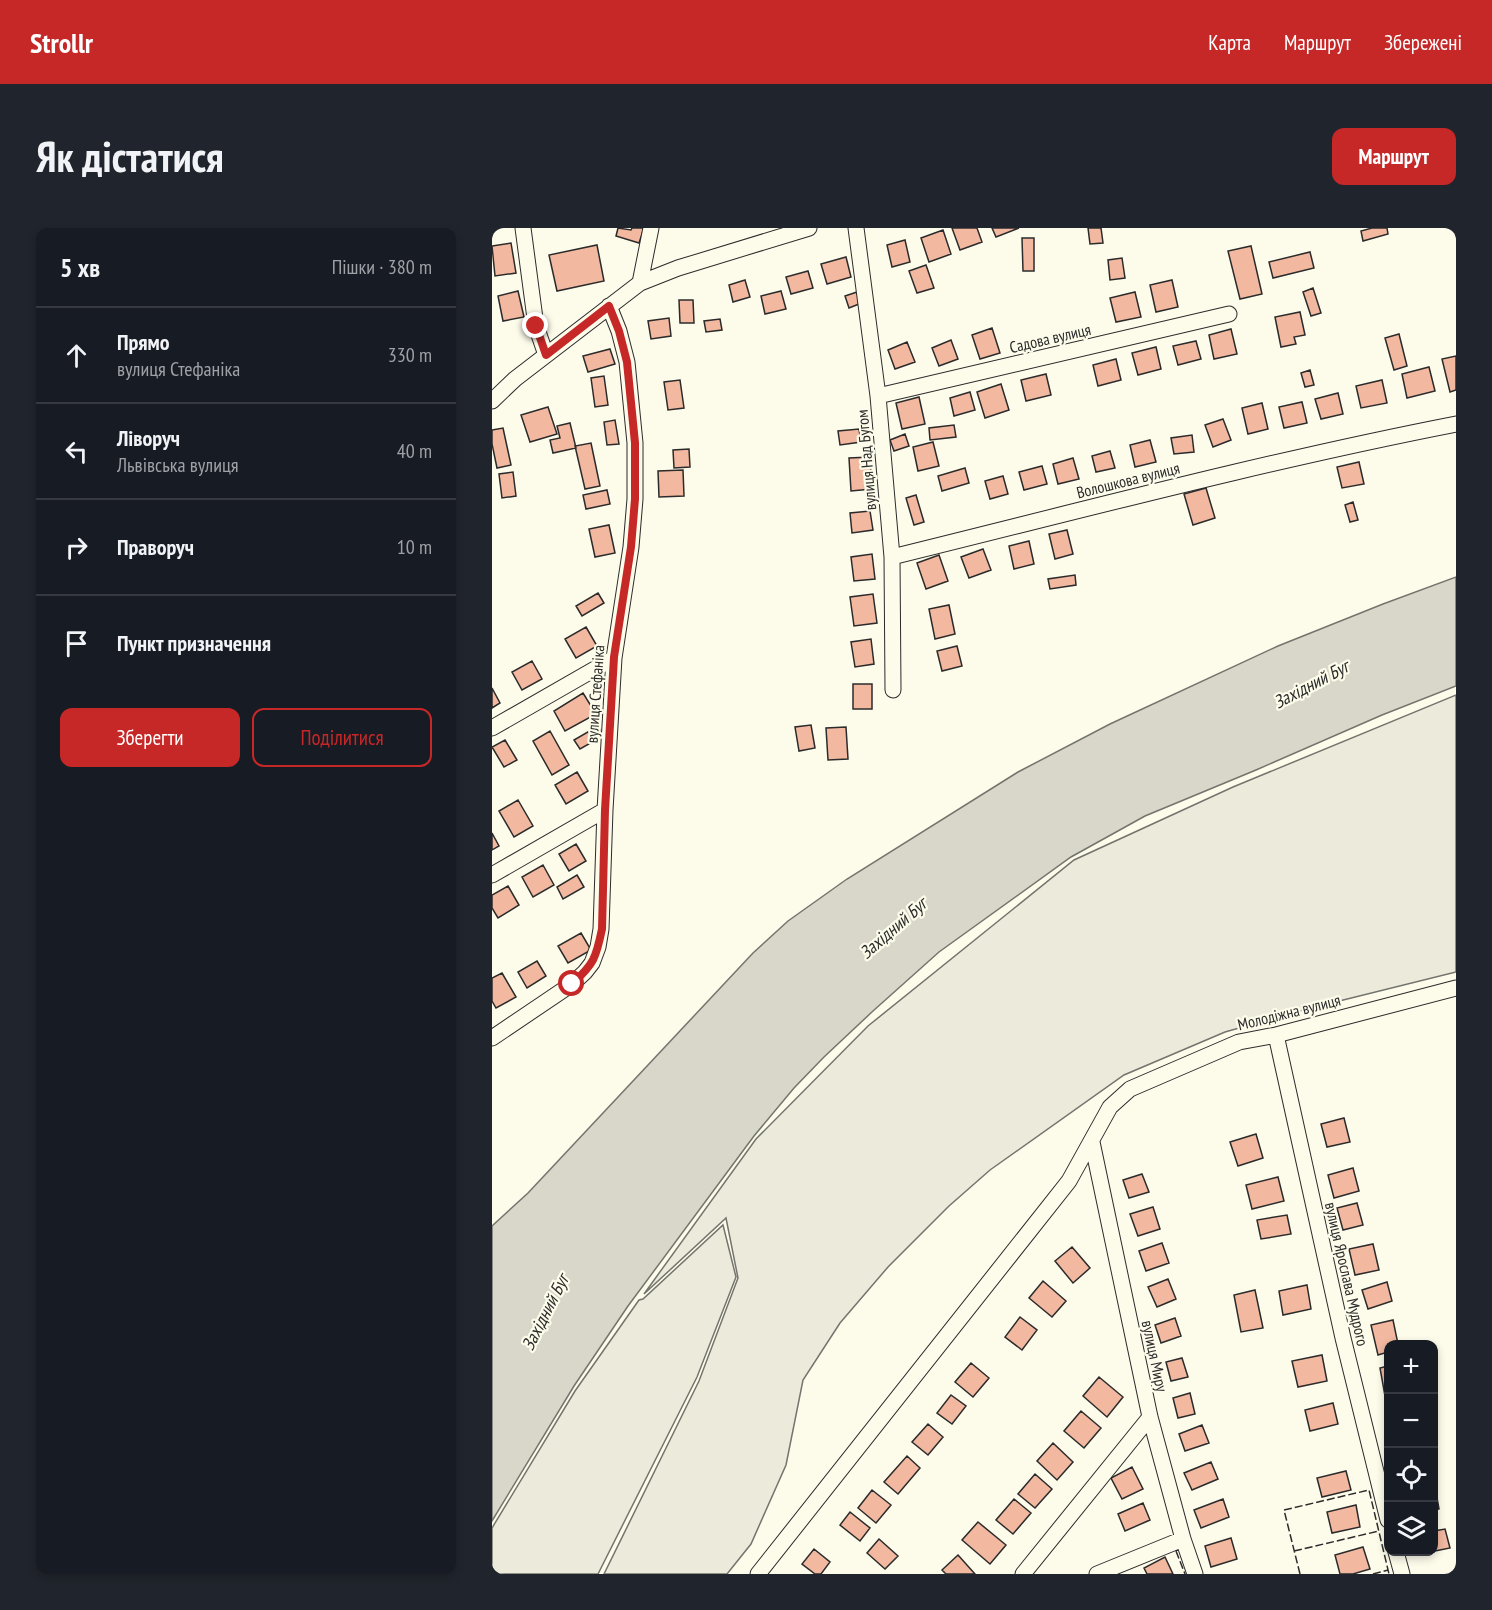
<!DOCTYPE html>
<html lang="uk">
<head>
<meta charset="utf-8">
<style>
	:root { --surface:#171b24; --page:#20242c; --text:#f1f3f6; --muted:#9ea1a6; --line:#363941; --accent:#c62828 }
	body { margin:0; font-family:"PT Sans Narrow",sans-serif; background:var(--page); color:var(--text) }
	.controls { position:absolute; right:18px; bottom:18px; display:grid; overflow:hidden; border-radius:12px; box-shadow:0 3px 9px #0003 }
	.controls button { width:54px; height:54px; display:grid; place-items:center; padding:0; border:0; border-bottom:2px solid var(--line); background:var(--surface); color:var(--text); font:30px sans-serif }
	.stop { position:absolute; width:18px; height:18px; margin:-14px; border:4px solid #c62828; border-radius:50%; background:#fff }
	.stop.end { background:#c62828; border-color:#fff; box-shadow:0 2px 6px #0008 }
	.list { margin:0; padding:0; list-style:none }
	h2 { display:flex; justify-content:space-between; align-items:center; height:78px; margin:0; padding:0 24px; font-size:26px }
	h2 small { font-size:20px; font-weight:400; color:var(--muted) }
	.list li { display:grid; grid-template-columns:39px 1fr auto; gap:18px; align-items:center; box-sizing:border-box; height:96px; padding:0 24px; border-top:2px solid var(--line) }
	.list b { display:block; font-size:22px; white-space:nowrap }
	.list p { margin:0; font-size:20px; white-space:nowrap; color:var(--muted) }
	.list em { font-size:20px; font-style:normal; color:var(--muted) }
	.actions { display:flex; gap:12px; padding:18px 24px }
	.actions a { flex:1; padding:14px 0; border:2px solid var(--accent); border-radius:12px; text-align:center; font-size:21px; color:var(--accent) }
	.actions .main { background:var(--accent); color:#fff }
	.icon { flex:none; width:33px; height:33px; fill:none; stroke:currentColor; stroke-width:2; stroke-linecap:round; stroke-linejoin:round }
	.map { position:relative; flex:none; width:964px; height:1346px; overflow:hidden; border-radius:12px }
	header { display:flex; align-items:center; gap:36px; box-sizing:border-box; height:84px; padding:0 30px; background:var(--accent); color:#fff }
	header strong { font-size:28px }
	nav { display:flex; gap:33px; margin-inline-start:auto; font-size:21px }
	.intro { display:flex; align-items:center; justify-content:space-between; box-sizing:border-box; height:144px; padding:0 36px }
	h1 { margin:0; font-size:42px }
	.button { padding:15px 27px; border-radius:12px; background:var(--accent); color:#fff; font-size:21px; font-weight:700 }
	main { display:flex; gap:36px; padding:0 36px }
	aside { flex:1; background:var(--surface); border-radius:12px; box-shadow:0 3px 9px #0003 }
	.map>svg:first-child { display:block }
	.green { fill:#ecebdb; stroke:#74746e; stroke-width:1.5 }
	.water { fill:#d8d7c9; stroke:#74746e; stroke-width:1.5 }
	.building { fill:#f2b8a0; stroke:#2b2b2b; stroke-width:1.5 }
	.lines { fill:none; stroke-linecap:round; stroke-linejoin:round }
	.minor-casing { stroke:#2b2b2b; stroke-width:17 }
	.minor { stroke:#fdfbea; stroke-width:15 }
	.fence { stroke:#2b2b2b; stroke-width:1.5; stroke-dasharray:8 3; stroke-linecap:butt }
	.route { stroke:#c62828; stroke-width:8 }
	.labels { text-anchor:middle; dominant-baseline:central; stroke-width:4.5; stroke-linejoin:round; paint-order:stroke }
	.street-label { font-size:16px; fill:#2b2b2b; stroke:#fdfbea }
	.water-label { font-size:18px; font-style:italic; fill:#2b2b2b; stroke:#fdfbea }
</style>
</head>
<body>
<header>
<strong>Strollr</strong>
<nav><a>Карта</a><a>Маршрут</a><a>Збережені</a></nav>
</header>
<div class="intro"><h1>Як дістатися</h1><a class="button">Маршрут</a></div>
<main>
<aside>
<h2>5 хв<small>Пішки · 380 m</small></h2>
<ul class="list">
<li><svg class="icon" aria-label="ahead" viewBox="0 0 24 24"><path d="M12 20V5M6 11l6-6 6 6"/></svg><div><b>Прямо</b><p>вулиця Стефаніка</p></div><em>330 m</em></li>
<li><svg class="icon" aria-label="left" viewBox="0 0 24 24"><path d="M17 20v-9H6M10 6l-5 5 5 5"/></svg><div><b>Ліворуч</b><p>Львівська вулиця</p></div><em>40 m</em></li>
<li><svg class="icon" aria-label="right" viewBox="0 0 24 24"><path d="M7 20v-9h11M14 6l5 5-5 5"/></svg><div><b>Праворуч</b></div><em>10 m</em></li>
<li><svg class="icon" aria-label="arrive" viewBox="0 0 24 24"><path d="M6 21V4h12l-3 4 3 4H6"/></svg><div><b>Пункт призначення</b></div></li>
</ul>
<div class="actions"><a class="main">Зберегти</a><a>Поділитися</a></div>
</aside>
<div class="map">
<svg width="964" height="1346" viewBox="0 0 964 1346">
	<rect width="100%" height="100%" fill="#fdfbea"/>
	<path class="green" d="M 964,467 L 964,744 L 815,781 L 733,804 L 632,847 L 498,942 L 457,978 L 396,1039 L 348,1095 L 311,1152 L 294,1237 L 259,1316 L 235,1346 L 112,1346 L 207,1153 L 246,1050 L 234,990 L 152,1066 L 264,911 L 376,798 L 582,632 L 741,559 Z
		M 231,997 L 244,1049 L 205,1149 L 106,1346 L 0,1346 L 0,1300 L 83,1163 L 147,1072 L 151,1071 Z"/>
	<path class="water" d="M 964,349 L 964,458 L 890,487 L 764,542 L 653,588 L 579,629 L 447,724 L 381,783 L 332,829 L 302,860 L 262,908 L 136,1078 L 82,1158 L 0,1293 L 0,998 L 36,965 L 261,725 L 296,693 L 355,651 L 526,544 L 618,496 L 786,418 L 891,376 Z"/>
	<path class="building" d="M 126,0 L 139,2 L 140,0 L 152,0 L 147,15 L 124,8 Z
		M 460,0 L 485,0 L 490,14 L 468,22 Z
		M 500,0 L 527,0 L 504,9 Z
		M 596,0 L 609,0 L 611,15 L 598,16 Z
		M 880,0 L 895,0 L 896,6 L 871,13 L 869,3 Z
		M 451,2 L 459,26 L 437,34 L 429,10 Z
		M 530,10 L 542,10 L 542,43 L 531,43 Z
		M 413,12 L 418,34 L 400,39 L 395,17 Z
		M 19,15 L 24,45 L 3,48 L 0,18 Z
		M 105,17 L 112,53 L 65,63 L 57,27 Z
		M 759,18 L 770,66 L 748,71 L 736,23 Z
		M 818,24 L 822,40 L 781,50 L 777,34 Z
		M 354,29 L 359,49 L 335,56 L 329,36 Z
		M 630,30 L 633,50 L 618,52 L 616,32 Z
		M 434,37 L 442,60 L 425,65 L 417,43 Z
		M 316,43 L 321,60 L 299,66 L 294,49 Z
		M 253,52 L 258,69 L 241,74 L 237,57 Z
		M 680,52 L 686,79 L 664,84 L 658,57 Z
		M 821,60 L 829,85 L 819,88 L 811,64 Z
		M 26,63 L 32,89 L 11,93 L 6,68 Z
		M 289,63 L 294,81 L 273,86 L 269,68 Z
		M 368,63 L 372,74 L 357,80 L 353,68 Z
		M 643,64 L 649,89 L 624,94 L 618,70 Z
		M 187,72 L 201,72 L 202,95 L 188,95 Z
		M 808,84 L 813,107 L 802,109 L 804,116 L 789,119 L 783,89 Z
		M 177,90 L 179,108 L 159,111 L 156,93 Z
		M 228,91 L 230,102 L 214,104 L 212,93 Z
		M 500,100 L 508,125 L 488,131 L 480,107 Z
		M 739,101 L 745,126 L 722,131 L 717,107 Z
		M 907,106 L 915,138 L 902,142 L 893,110 Z
		M 459,112 L 466,131 L 447,138 L 440,120 Z
		M 704,113 L 709,131 L 686,137 L 681,118 Z
		M 415,114 L 423,134 L 403,141 L 396,122 Z
		M 664,119 L 669,141 L 646,147 L 640,125 Z
		M 118,121 L 123,136 L 96,144 L 91,128 Z
		M 964,128 L 964,162 L 958,164 L 950,131 Z
		M 624,131 L 629,152 L 606,158 L 601,137 Z
		M 937,139 L 943,163 L 915,170 L 910,146 Z
		M 818,142 L 822,157 L 813,159 L 809,145 Z
		M 554,146 L 559,167 L 534,173 L 529,152 Z
		M 112,148 L 116,177 L 103,179 L 99,150 Z
		M 188,152 L 192,180 L 176,182 L 172,154 Z
		M 890,152 L 895,175 L 869,180 L 864,158 Z
		M 509,156 L 517,182 L 493,190 L 485,164 Z
		M 478,164 L 483,182 L 462,188 L 458,170 Z
		M 846,165 L 851,186 L 829,191 L 823,171 Z
		M 427,169 L 433,196 L 410,201 L 404,175 Z
		M 810,174 L 815,195 L 792,200 L 787,179 Z
		M 770,175 L 776,201 L 756,206 L 750,180 Z
		M 56,179 L 65,206 L 38,214 L 29,187 Z
		M 731,191 L 739,212 L 721,219 L 713,197 Z
		M 123,192 L 127,216 L 115,217 L 112,194 Z
		M 78,195 L 84,220 L 61,225 L 58,212 L 68,210 L 65,198 Z
		M 462,197 L 464,209 L 438,212 L 437,200 Z
		M 11,200 L 19,237 L 5,240 L 0,216 L 0,202 Z
		M 367,201 L 369,214 L 348,217 L 346,203 Z
		M 413,206 L 417,218 L 402,223 L 398,212 Z
		M 700,207 L 702,224 L 682,226 L 679,210 Z
		M 658,212 L 664,234 L 643,239 L 638,217 Z
		M 441,214 L 447,238 L 426,243 L 421,219 Z
		M 99,215 L 108,258 L 93,261 L 83,218 Z
		M 197,221 L 198,239 L 182,240 L 181,222 Z
		M 618,223 L 623,240 L 604,244 L 600,228 Z
		M 378,229 L 380,261 L 359,263 L 357,230 Z
		M 581,230 L 587,251 L 566,256 L 561,236 Z
		M 867,234 L 872,256 L 850,260 L 845,239 Z
		M 550,238 L 555,256 L 532,262 L 527,244 Z
		M 473,240 L 477,255 L 450,263 L 446,248 Z
		M 191,242 L 192,268 L 167,269 L 166,243 Z
		M 21,244 L 24,268 L 10,270 L 7,246 Z
		M 511,248 L 516,266 L 498,271 L 493,253 Z
		M 714,260 L 723,290 L 701,297 L 692,266 Z
		M 115,262 L 118,276 L 94,281 L 91,267 Z
		M 424,267 L 432,294 L 422,297 L 414,270 Z
		M 861,274 L 866,292 L 858,294 L 853,277 Z
		M 378,283 L 381,302 L 360,305 L 358,285 Z
		M 117,297 L 123,325 L 103,329 L 97,301 Z
		M 575,302 L 581,326 L 563,331 L 557,306 Z
		M 537,313 L 542,336 L 522,341 L 517,318 Z
		M 491,321 L 499,342 L 477,350 L 469,329 Z
		M 380,326 L 383,351 L 362,353 L 359,329 Z
		M 447,327 L 456,353 L 434,361 L 425,335 Z
		M 583,347 L 584,357 L 558,361 L 556,351 Z
		M 106,365 L 112,375 L 90,388 L 84,378 Z
		M 381,366 L 385,395 L 362,398 L 358,369 Z
		M 457,377 L 463,406 L 443,411 L 437,381 Z
		M 94,399 L 105,418 L 84,430 L 73,411 Z
		M 379,411 L 382,436 L 363,439 L 359,414 Z
		M 465,418 L 470,438 L 450,443 L 445,423 Z
		M 40,433 L 50,451 L 30,462 L 20,444 Z
		M 361,456 L 380,456 L 380,481 L 361,481 Z
		M 0,460 L 8,475 L 0,480 Z
		M 91,465 L 104,486 L 73,503 L 62,483 Z
		M 319,497 L 323,520 L 307,523 L 303,499 Z
		M 106,498 L 111,508 L 88,521 L 82,512 Z
		M 354,499 L 356,531 L 336,532 L 334,500 Z
		M 58,503 L 77,537 L 60,547 L 41,513 Z
		M 13,512 L 25,532 L 12,539 L 0,519 Z
		M 85,544 L 96,563 L 74,576 L 63,557 Z
		M 26,572 L 41,598 L 22,609 L 7,583 Z
		M 0,605 L 7,618 L 0,622 Z
		M 84,616 L 94,633 L 77,643 L 67,626 Z
		M 51,637 L 62,657 L 41,669 L 30,649 Z
		M 85,647 L 92,659 L 71,671 L 65,659 Z
		M 16,658 L 27,677 L 6,690 L 0,680 L 0,667 Z
		M 89,705 L 99,722 L 76,735 L 66,718 Z
		M 45,733 L 54,748 L 35,760 L 26,744 Z
		M 10,745 L 24,769 L 4,780 L 0,773 L 0,750 Z
		M 852,890 L 858,914 L 835,919 L 829,896 Z
		M 764,906 L 771,930 L 746,938 L 738,914 Z
		M 861,940 L 867,963 L 842,970 L 836,947 Z
		M 650,946 L 657,964 L 637,970 L 631,952 Z
		M 786,949 L 792,973 L 760,981 L 754,957 Z
		M 865,975 L 871,997 L 851,1002 L 845,980 Z
		M 661,979 L 668,1001 L 646,1008 L 638,986 Z
		M 795,987 L 799,1006 L 769,1011 L 765,992 Z
		M 670,1015 L 677,1035 L 654,1043 L 647,1023 Z
		M 881,1016 L 887,1042 L 863,1047 L 857,1021 Z
		M 580,1019 L 598,1040 L 581,1055 L 563,1033 Z
		M 676,1051 L 684,1071 L 665,1079 L 656,1059 Z
		M 551,1053 L 574,1073 L 560,1089 L 537,1070 Z
		M 895,1054 L 900,1073 L 876,1081 L 870,1062 Z
		M 815,1057 L 819,1081 L 791,1087 L 787,1063 Z
		M 763,1062 L 771,1100 L 749,1104 L 742,1067 Z
		M 528,1089 L 545,1102 L 530,1122 L 513,1109 Z
		M 683,1090 L 689,1108 L 669,1115 L 663,1097 Z
		M 901,1092 L 906,1116 L 896,1116 L 896,1124 L 886,1127 L 879,1097 Z
		M 830,1127 L 835,1153 L 806,1159 L 800,1133 Z
		M 690,1130 L 696,1149 L 679,1153 L 674,1134 Z
		M 479,1135 L 497,1150 L 481,1169 L 463,1154 Z
		M 896,1138 L 896,1167 L 893,1168 L 888,1140 Z
		M 607,1149 L 631,1169 L 615,1189 L 591,1168 Z
		M 698,1165 L 703,1186 L 686,1190 L 681,1170 Z
		M 459,1167 L 474,1178 L 460,1196 L 445,1185 Z
		M 841,1175 L 846,1196 L 818,1203 L 813,1182 Z
		M 589,1183 L 609,1200 L 592,1220 L 572,1203 Z
		M 436,1196 L 451,1209 L 436,1227 L 420,1214 Z
		M 710,1197 L 717,1215 L 693,1223 L 687,1206 Z
		M 561,1215 L 581,1234 L 565,1252 L 545,1233 Z
		M 415,1228 L 428,1240 L 406,1266 L 392,1254 Z
		M 719,1234 L 726,1251 L 700,1262 L 692,1245 Z
		M 640,1239 L 651,1261 L 630,1271 L 619,1250 Z
		M 854,1243 L 859,1262 L 830,1269 L 825,1250 Z
		M 543,1246 L 560,1261 L 543,1280 L 526,1266 Z
		M 380,1262 L 399,1277 L 384,1295 L 366,1280 Z
		M 942,1264 L 944,1264 L 947,1281 L 942,1282 Z
		M 522,1271 L 539,1285 L 521,1306 L 504,1292 Z
		M 731,1271 L 737,1289 L 709,1300 L 702,1282 Z
		M 651,1275 L 658,1292 L 633,1303 L 626,1286 Z
		M 864,1277 L 868,1299 L 840,1305 L 835,1284 Z
		M 358,1284 L 378,1300 L 368,1313 L 348,1297 Z
		M 486,1294 L 514,1317 L 498,1336 L 470,1312 Z
		M 953,1301 L 958,1320 L 933,1325 L 933,1324 L 942,1324 L 942,1303 Z
		M 739,1310 L 745,1331 L 719,1339 L 713,1318 Z
		M 387,1311 L 406,1328 L 393,1341 L 375,1325 Z
		M 871,1319 L 878,1341 L 861,1346 L 848,1346 L 843,1327 Z
		M 322,1321 L 338,1334 L 329,1346 L 323,1346 L 310,1336 Z
		M 466,1327 L 483,1346 L 454,1346 L 450,1342 Z
		M 673,1329 L 681,1346 L 655,1346 L 652,1340 Z"/>
	<g class="lines">
		<defs>
			<path id="minor" d="M 31,0 L 44,98 L 54,127
				M 364,0 L 386,168 L 400,329 L 401,462
				M 148,55 L 159,0
				M 386,168 L 737,86
				M 0,173 L 23,151 L 148,55 L 186,40 L 317,0
				M 400,329 C 587,283 774,233 964,196
				M 0,500 L 122,430
				M 0,647 L 113,582
				M 784,807 L 851,1110 L 896,1292
				M 0,810 L 80,756 L 93,744 L 100,735 L 106,719 L 109,701 L 113,582 L 122,430 L 139,319 L 143,271 L 143,215 L 135,134 L 127,103 L 117,78
				M 600,914 L 658,1189 L 691,1311 L 703,1346
				M 904,1324 L 910,1346
				M 266,1346 L 577,953 L 618,879 L 638,861 L 747,814 L 784,807 L 964,760
				M 531,1346 L 658,1189
				M 605,1346 L 691,1311"/>
		</defs>
		<use href="#minor" class="minor-casing"/>
		<use href="#minor" class="minor"/>
		<path class="fence" d="M 684,1323 L 693,1346
			M 802,1323 L 887,1303
			M 808,1346 L 792,1282 L 877,1262 L 897,1346
			M 881,1346 L 896,1342"/>
	</g>
	<g class="lines">
		<path class="route" d="M 44,98 L 54,127 L 117,78 L 127,103 L 135,134 L 143,215 L 143,271 L 139,319 L 122,429 L 113,582 L 110,701 C 104,730 102,736 80,756"/>
	</g>
	<g class="labels">
		<g class="street-label">
			<text transform="translate(558 110) rotate(-13)">Садова вулиця</text>
			<text transform="translate(374 232) rotate(-95)">вулиця Над Бугом</text>
			<text transform="translate(636 252) rotate(-14)">Волошкова вулиця</text>
			<text transform="translate(103 466) rotate(-86)">вулиця Стефаніка</text>
			<text transform="translate(797 784) rotate(-14)">Молодіжна вулиця</text>
			<text transform="translate(855 1046) rotate(77)">вулиця Ярослава Мудрого</text>
			<text transform="translate(663 1128) rotate(78)">вулиця Миру</text>
		</g>
		<g class="water-label">
			<text transform="translate(819 456) rotate(-28)">Західний Буг</text>
			<text transform="translate(401 700) rotate(-41)">Західний Буг</text>
			<text transform="translate(53 1084) rotate(-63)">Західний Буг</text>
		</g>
	</g>
</svg>
<div class="controls">
<button>+</button>
<button>−</button>
<button><svg class="icon" aria-label="locate" viewBox="0 0 24 24"><circle cx="12" cy="12" r="6"/><path d="M12 2v4M12 18v4M2 12h4M18 12h4"/></svg></button>
<button><svg class="icon" aria-label="layers" viewBox="0 0 24 24"><path d="M12 4l9 5-9 5-9-5zM3 14l9 5 9-5"/></svg></button>
</div>
<div class="stop" style="left:80px;top:756px"></div>
<div class="stop end" style="left:44px;top:98px"></div>
</div>
</main>
</body>
</html>
